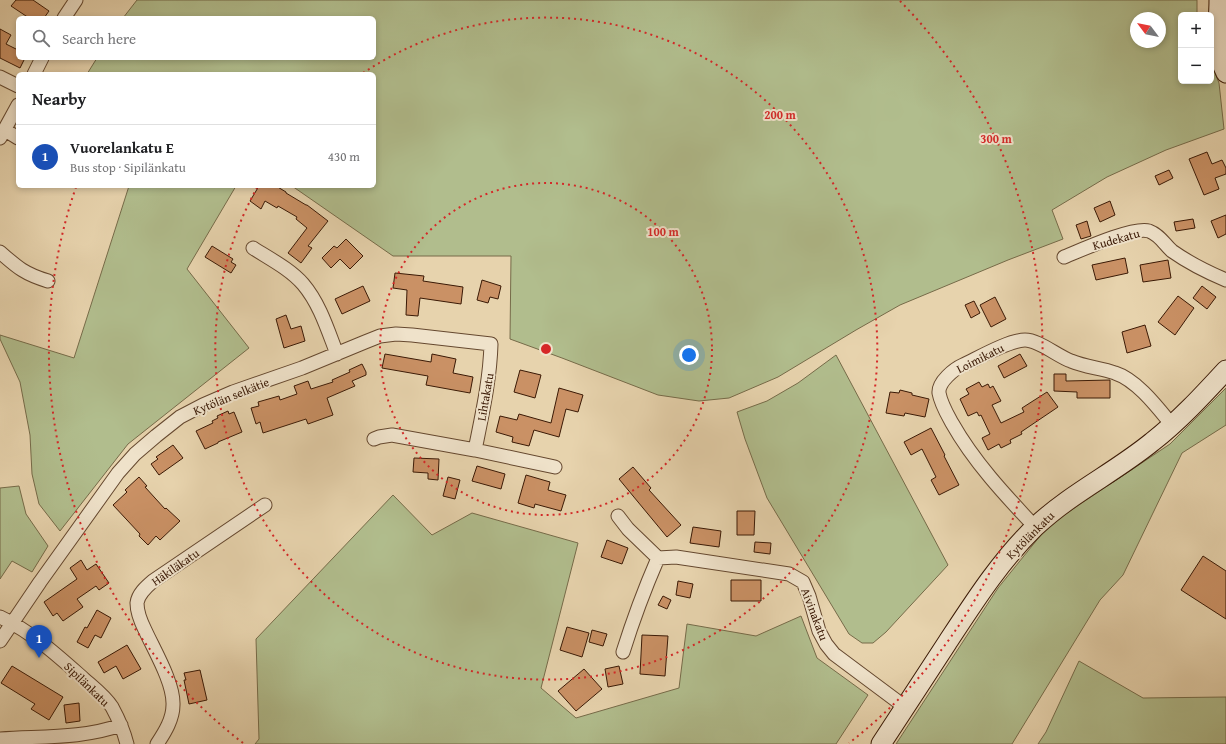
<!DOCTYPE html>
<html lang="en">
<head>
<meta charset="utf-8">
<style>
	:root { --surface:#fff; --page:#f6f6f6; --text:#202124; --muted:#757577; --line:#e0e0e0; --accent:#1a73e8 }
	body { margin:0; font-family:"Gentium Book Plus",serif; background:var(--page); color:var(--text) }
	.controls { position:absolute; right:12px; top:12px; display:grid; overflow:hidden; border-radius:6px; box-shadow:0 2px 6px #0003 }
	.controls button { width:36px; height:36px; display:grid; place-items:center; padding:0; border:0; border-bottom:1px solid var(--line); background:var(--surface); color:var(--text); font:20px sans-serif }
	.compass { position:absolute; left:1130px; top:12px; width:36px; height:36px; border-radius:50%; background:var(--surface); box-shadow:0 2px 6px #0003; rotate:302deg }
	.you { position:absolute; left:689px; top:355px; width:14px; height:14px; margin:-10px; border:3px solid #fff; border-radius:50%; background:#1a73e8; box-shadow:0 0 0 6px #1a73e833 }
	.badge { display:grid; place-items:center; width:26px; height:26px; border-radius:50%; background:var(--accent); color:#fff; font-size:13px; font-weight:700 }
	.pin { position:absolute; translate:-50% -33px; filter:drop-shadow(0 1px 2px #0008) }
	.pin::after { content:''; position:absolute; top:21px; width:14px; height:12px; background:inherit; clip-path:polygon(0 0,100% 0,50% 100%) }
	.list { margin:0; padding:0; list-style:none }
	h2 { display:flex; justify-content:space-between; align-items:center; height:52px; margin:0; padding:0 16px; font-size:17px }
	h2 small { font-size:13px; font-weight:400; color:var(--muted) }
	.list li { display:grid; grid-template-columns:26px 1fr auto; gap:12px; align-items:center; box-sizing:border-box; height:64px; padding:0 16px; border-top:1px solid var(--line) }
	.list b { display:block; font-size:15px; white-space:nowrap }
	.list p { margin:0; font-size:13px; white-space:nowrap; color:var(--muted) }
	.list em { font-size:13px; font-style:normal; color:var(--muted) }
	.icon { flex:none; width:22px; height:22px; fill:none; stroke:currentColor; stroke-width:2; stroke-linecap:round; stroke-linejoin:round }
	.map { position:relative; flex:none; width:1226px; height:744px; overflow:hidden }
	.search { position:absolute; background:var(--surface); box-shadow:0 2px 6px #0003; left:16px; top:16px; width:360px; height:44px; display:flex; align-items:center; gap:10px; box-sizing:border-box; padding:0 14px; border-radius:6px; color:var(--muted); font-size:15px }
	.panel { position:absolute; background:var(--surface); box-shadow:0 2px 6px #0003; left:16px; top:72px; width:360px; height:116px; border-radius:6px }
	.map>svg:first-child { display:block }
	.green { fill:#b1bd8d; stroke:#766b49; fill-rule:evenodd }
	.building { fill:#ca9165; stroke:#3a1905 }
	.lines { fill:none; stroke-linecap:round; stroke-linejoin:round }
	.street-casing { stroke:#65482f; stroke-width:15 }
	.secondary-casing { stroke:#3a1905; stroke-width:21 }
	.street { stroke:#efe2ca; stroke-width:13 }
	.secondary { stroke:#efe2ca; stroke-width:19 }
	.ring { fill:none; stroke:#d62828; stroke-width:2; stroke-dasharray:2 4 }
	.labels { text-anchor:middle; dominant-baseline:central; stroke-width:4; stroke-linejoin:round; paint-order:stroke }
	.street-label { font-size:12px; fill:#3a1905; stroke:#efe2ca }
	.centre { fill:#d62828; stroke:#efe2ca; stroke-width:2 }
	.ring-label { font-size:12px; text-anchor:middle; font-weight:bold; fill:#d62828; stroke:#efe2ca; stroke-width:4; stroke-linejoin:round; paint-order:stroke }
</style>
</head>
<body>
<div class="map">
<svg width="1226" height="744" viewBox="0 0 1226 744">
	<rect width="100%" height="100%" fill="#e7d3ad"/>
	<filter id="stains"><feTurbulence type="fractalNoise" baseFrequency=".005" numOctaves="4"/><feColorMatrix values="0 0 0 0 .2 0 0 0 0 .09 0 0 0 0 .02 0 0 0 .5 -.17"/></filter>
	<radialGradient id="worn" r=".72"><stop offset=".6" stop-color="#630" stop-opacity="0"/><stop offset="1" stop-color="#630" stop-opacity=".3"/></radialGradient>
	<path class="green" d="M 137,0 L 1197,0 L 1197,15 L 1181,15 L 1181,81 L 1211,81 L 1211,63 L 1219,83 L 1224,129 L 1166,150 L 1107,177 L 1052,210 L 1063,239 L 1008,260 L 900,305 L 856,330 L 778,377 L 729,398 L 699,401 L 658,395 L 562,358 L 510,339 L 511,256 L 393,256 L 292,186 L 374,186 L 374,74 L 87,74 L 97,58 L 374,58 L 374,18 L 123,18 ZM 1136,18 L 1160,18 L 1160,42 L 1136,42 Z
		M 129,186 L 236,186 L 187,269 L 249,348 L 128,444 L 60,531 L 39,504 L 32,474 L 30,435 L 20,382 L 0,339 L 0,335 L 74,358 Z
		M 836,355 L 948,565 L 886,632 L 873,643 L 862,643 L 849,634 L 767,498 L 745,439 L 737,412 L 767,401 L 798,383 Z
		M 1226,388 L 1226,425 L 1182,453 L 1123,575 L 1100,600 L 1012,744 L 896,744 L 998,588 L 1049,525 L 1170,444 Z
		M 19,486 L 26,514 L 48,546 L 32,572 L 12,561 L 0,579 L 0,488 Z
		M 393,495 L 432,535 L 472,513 L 578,543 L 541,688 L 576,718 L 679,688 L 687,624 L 756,636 L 801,616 L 817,658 L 868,695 L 836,744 L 255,744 L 259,739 L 256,639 Z
		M 1079,661 L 1143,698 L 1226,697 L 1226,744 L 1038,744 L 1046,732 Z"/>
	<path class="building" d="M 16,0 L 33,0 L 49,11 L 44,18 L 29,18 L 11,6 Z
		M 0,29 L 11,35 L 6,44 L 18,50 L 18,58 L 25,58 L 20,68 L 0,58 Z
		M 1207,152 L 1212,164 L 1222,160 L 1226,168 L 1226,174 L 1215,178 L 1219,189 L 1204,195 L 1189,159 Z
		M 1169,170 L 1173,178 L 1159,185 L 1155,176 Z
		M 259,186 L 276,186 L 286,192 L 286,193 L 306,205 L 307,205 L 328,221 L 308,246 L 312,248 L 301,263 L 288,253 L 307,228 L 296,219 L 297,217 L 278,206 L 277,208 L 265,201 L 261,209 L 250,201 Z
		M 1110,201 L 1115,215 L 1100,222 L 1094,208 Z
		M 1226,215 L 1226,234 L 1218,238 L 1211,221 Z
		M 1193,219 L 1195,228 L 1176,231 L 1174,222 Z
		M 1087,221 L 1091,236 L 1081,239 L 1076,225 Z
		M 346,239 L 363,256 L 350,269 L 340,259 L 331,268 L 322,258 L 334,246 L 337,248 Z
		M 212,246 L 233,259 L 231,262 L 236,265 L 231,273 L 205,257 Z
		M 1125,258 L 1128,273 L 1096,280 L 1092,265 Z
		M 1168,260 L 1171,278 L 1143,282 L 1140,265 Z
		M 395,273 L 424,276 L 423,281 L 463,287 L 461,304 L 420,298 L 418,316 L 406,315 L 407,290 L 393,288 Z
		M 482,280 L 501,286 L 498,299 L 490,297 L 488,303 L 477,300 Z
		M 363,286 L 370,301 L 342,314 L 335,299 Z
		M 1202,286 L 1216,297 L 1207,309 L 1193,298 Z
		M 1178,296 L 1194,308 L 1175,335 L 1158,322 Z
		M 995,297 L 1006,319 L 991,327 L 980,305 Z
		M 974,301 L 980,313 L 971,318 L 965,305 Z
		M 286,315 L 291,329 L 301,326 L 305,341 L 284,348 L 276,319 Z
		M 1145,325 L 1151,346 L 1127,353 L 1122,332 Z
		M 385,354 L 431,362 L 432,354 L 456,359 L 453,373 L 473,377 L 470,393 L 426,385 L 428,376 L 382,368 Z
		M 1020,354 L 1027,366 L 1004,378 L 998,366 Z
		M 362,364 L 366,372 L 366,375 L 352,381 L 355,386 L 327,398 L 333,415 L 308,424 L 306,419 L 263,433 L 260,422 L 256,424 L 251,408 L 259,406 L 258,402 L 279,396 L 280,400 L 297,394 L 294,386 L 308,381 L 311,389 L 333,382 L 332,380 L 350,372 L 349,370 Z
		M 520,370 L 541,375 L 535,398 L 514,392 Z
		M 1054,374 L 1066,374 L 1066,381 L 1110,380 L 1110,398 L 1077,398 L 1077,392 L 1054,391 Z
		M 979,382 L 982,387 L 988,384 L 990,388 L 993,386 L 1001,401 L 992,405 L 1001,423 L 1024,412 L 1022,408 L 1047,392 L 1058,407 L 1021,432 L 1022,434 L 1010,440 L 1011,443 L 1001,448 L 999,444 L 988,450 L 982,438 L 990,434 L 981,415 L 979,416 L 977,412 L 968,416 L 960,399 L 969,394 L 966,389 Z
		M 559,388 L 583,395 L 578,412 L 566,409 L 559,437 L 534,430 L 529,446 L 512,442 L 513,437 L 496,432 L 500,416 L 517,420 L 519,414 L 551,423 Z
		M 900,390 L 912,393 L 912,395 L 929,399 L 925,417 L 905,413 L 904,416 L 886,413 L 890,392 L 899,393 Z
		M 228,411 L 229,414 L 234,412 L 242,432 L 218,442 L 218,443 L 205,449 L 196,431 L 213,423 L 212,421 L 218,418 L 217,416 Z
		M 931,428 L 945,455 L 944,456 L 959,485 L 939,495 L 931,480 L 936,477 L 922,449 L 911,455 L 904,442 Z
		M 173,445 L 183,458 L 159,475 L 151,464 L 158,459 L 156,457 Z
		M 414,458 L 439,459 L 438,480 L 428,479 L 428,473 L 413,472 Z
		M 477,466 L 505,474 L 501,489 L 472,481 Z
		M 633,467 L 651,488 L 649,490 L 681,525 L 667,537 L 619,479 Z
		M 526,475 L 550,482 L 548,490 L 566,495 L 561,511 L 535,504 L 534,508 L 518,503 Z
		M 139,477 L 147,486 L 145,487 L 165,509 L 166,508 L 180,521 L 160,540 L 156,536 L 148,545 L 139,536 L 140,534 L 113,505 L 127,492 L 125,490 Z
		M 448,477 L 460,480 L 455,499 L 443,496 Z
		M 737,511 L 755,511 L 754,535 L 737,535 Z
		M 693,527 L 721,531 L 719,547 L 690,543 Z
		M 607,540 L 628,548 L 622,564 L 601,557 Z
		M 755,542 L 771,543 L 770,554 L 754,552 Z
		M 1203,556 L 1226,571 L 1226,619 L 1181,590 Z
		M 81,560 L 87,570 L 96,564 L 109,583 L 99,590 L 96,586 L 77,599 L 83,607 L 63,621 L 57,613 L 53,616 L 44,602 L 77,579 L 70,568 Z
		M 731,580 L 761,580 L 761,601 L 731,601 Z
		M 678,581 L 693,584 L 690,598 L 676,595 Z
		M 663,596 L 671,600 L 667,609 L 658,605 Z
		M 97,610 L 111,618 L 101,638 L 95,635 L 88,648 L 77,642 L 85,627 L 87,628 Z
		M 567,627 L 589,633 L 582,657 L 560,650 Z
		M 592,630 L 607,634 L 603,646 L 589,642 Z
		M 642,635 L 668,636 L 665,676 L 640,674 Z
		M 127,645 L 141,669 L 123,679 L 116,666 L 104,673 L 98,662 Z
		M 12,666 L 63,697 L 49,720 L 31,709 L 35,704 L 1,683 Z
		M 619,666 L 623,684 L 608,687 L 605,669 Z
		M 584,669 L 602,689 L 576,711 L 558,691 Z
		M 200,670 L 207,700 L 189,704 L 184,680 L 186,680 L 184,673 Z
		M 79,703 L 80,721 L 66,723 L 64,705 Z"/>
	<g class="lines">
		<defs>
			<path id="street" d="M 64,18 L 76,0
				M 34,74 L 42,58
				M 0,77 L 18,86
				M 5,130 L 18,138
				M 0,138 L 18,105
				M 253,248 C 270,259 290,269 303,284 C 320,304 328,331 337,354
				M 0,252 C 18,268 25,274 48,281
				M 1064,257 C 1081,250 1134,226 1149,231 C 1160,235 1164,244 1172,251 C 1189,263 1207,272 1226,280
				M 374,439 L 379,437 L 392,435 L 475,450 L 555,467
				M 618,516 L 628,529 L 658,558 L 676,557 L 789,574 L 803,582 L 809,596 L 819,631 L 826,644 L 834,654 L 905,707
				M 1035,527 C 1005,495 974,462 952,423 C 947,414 941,404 939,393 C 938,382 954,369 963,365 C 978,358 1009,340 1025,340 C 1039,340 1057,356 1071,361 C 1085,367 1101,368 1115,373 C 1137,380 1158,408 1172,425
				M 0,617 C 32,632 58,656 84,679 C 93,687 105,696 112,707 C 118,718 124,732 127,744
				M 0,641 L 40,582 L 118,473 L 135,454 L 156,436 L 180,417 L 203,405 L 233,392 L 302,368 L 365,342 L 380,336 L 396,334 L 412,335 L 491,344 C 490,380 482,415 475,450
				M 623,652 C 633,620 645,588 658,558
				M 0,739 C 40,736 82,739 121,725
				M 157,744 C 165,732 173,719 173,705 C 174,683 154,650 145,630 C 141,622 137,612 137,603 C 138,594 146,587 153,581 L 265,505"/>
			<path id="secondary" d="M 1219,0 C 1219,27 1213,47 1226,73
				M 881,744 C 903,710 925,677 947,643 C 974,602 1000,561 1035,527 C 1071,493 1114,473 1152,442 C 1179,421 1203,395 1226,370"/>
		</defs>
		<use href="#street" class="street-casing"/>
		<use href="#secondary" class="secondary-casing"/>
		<use href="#street" class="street"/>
		<use href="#secondary" class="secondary"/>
	</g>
	<g class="ring">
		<circle cx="546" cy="349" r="166"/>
		<path d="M363 73A331 331 0 1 1 258 186"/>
		<path d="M243 743A497 497 0 0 1 76 187M900 1A497 497 0 0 1 849 743"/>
	</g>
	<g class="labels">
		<g class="street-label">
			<text transform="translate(1116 239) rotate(-16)">Kudekatu</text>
			<text transform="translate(980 358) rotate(-27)">Loimikatu</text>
			<text transform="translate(231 396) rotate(-22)">Kytölän selkätie</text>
			<text transform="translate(485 397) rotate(-80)">Lihtakatu</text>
			<text transform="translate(1030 535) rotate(-45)">Kytölänkatu</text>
			<text transform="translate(175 567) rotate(-35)">Häkiläkatu</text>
			<text transform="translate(815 614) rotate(69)">Aivinakatu</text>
			<text transform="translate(87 684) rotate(44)">Sipilänkatu</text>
		</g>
	</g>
	<circle cx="546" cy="349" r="6" class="centre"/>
	<g class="ring-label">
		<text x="780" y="119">200 m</text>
		<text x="996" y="143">300 m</text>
		<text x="663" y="236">100 m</text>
	</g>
	<rect width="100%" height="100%" filter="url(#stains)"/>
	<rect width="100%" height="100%" fill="url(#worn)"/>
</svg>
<div class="controls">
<button>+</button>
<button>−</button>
</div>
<svg class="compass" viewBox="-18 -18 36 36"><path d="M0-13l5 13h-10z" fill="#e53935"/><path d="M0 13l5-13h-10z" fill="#757577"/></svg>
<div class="you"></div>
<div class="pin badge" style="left:39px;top:658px;background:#1a4fb4">1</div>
<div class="search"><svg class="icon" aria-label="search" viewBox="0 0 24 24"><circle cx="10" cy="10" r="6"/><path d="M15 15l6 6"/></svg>Search here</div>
<section class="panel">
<h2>Nearby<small></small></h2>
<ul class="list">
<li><span class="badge" style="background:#1a4fb4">1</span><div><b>Vuorelankatu E</b><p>Bus stop · Sipilänkatu</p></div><em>430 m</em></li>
</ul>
</section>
</div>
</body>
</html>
